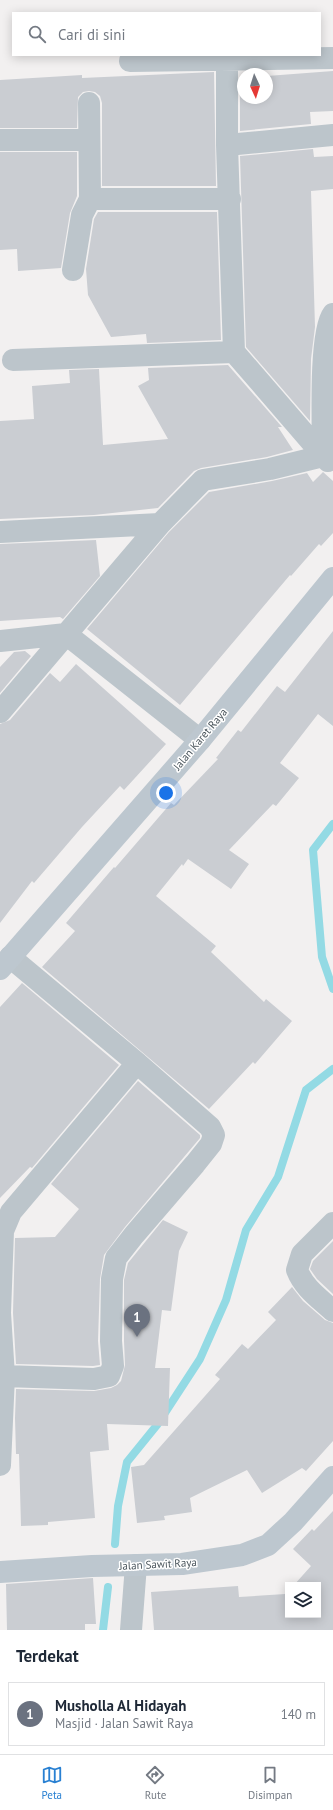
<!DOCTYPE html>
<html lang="id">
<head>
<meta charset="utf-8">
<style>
	:root { --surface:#fff; --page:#f2f2f3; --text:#1f2937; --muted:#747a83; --line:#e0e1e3; --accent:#2980d2 }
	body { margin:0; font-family:"PT Sans",sans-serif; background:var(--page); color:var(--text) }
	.controls { position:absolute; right:12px; bottom:12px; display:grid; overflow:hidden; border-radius:0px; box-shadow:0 2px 10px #0003 }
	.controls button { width:36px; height:36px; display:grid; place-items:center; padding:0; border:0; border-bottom:1px solid var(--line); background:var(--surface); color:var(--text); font:20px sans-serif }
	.compass { position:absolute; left:237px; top:68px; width:36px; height:36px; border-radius:50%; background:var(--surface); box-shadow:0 2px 10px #0003; rotate:176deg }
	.you { position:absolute; left:166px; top:793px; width:14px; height:14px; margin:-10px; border:3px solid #fff; border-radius:50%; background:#1a73e8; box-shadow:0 0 0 6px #1a73e833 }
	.badge { display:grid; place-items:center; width:26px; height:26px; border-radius:50%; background:var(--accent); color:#fff; font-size:13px; font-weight:700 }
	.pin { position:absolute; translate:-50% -33px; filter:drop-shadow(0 1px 2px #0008) }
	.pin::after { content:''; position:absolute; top:21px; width:14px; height:12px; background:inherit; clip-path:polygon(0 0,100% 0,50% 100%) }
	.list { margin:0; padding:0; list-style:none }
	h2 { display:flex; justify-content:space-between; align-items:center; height:52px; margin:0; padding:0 16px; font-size:17px }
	h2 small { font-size:13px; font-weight:400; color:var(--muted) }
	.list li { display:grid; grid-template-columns:26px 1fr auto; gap:12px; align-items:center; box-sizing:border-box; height:64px; margin:0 8px 8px; padding:0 8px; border:1px solid var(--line); border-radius:0px }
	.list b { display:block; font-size:15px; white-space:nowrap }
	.list p { margin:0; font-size:13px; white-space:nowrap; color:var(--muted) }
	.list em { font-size:13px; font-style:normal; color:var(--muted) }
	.icon { flex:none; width:22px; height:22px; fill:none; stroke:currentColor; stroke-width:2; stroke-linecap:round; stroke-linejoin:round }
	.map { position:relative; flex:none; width:333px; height:1630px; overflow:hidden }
	.search { position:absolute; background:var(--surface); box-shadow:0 2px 10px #0003; left:12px; right:12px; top:12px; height:44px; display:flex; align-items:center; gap:10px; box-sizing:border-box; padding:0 14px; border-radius:0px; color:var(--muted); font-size:15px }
	.sheet { height:124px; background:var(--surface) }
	nav { display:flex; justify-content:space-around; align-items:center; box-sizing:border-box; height:56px; border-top:1px solid var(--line); background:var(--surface); font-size:11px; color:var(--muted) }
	nav a { display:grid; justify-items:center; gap:2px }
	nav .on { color:var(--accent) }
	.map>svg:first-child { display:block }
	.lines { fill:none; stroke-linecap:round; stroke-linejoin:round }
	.stream { stroke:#93dae4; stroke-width:8 }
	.building { fill:#cacdd2 }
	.street { stroke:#bcc5cb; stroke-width:22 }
	.secondary { stroke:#bdc7cf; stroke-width:22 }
	.labels { text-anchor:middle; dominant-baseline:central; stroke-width:3; stroke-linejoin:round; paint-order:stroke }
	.street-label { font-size:11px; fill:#49545b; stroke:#fff }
</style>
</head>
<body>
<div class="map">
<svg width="333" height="1630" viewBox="0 0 333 1630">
	<rect width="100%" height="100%" fill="#f2f0f0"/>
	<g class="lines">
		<path class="stream" d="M 333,824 L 313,850 L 322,957 L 333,989
			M 115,1544 L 118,1506 L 127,1462 L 157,1425 L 200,1359 L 226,1300 L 246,1230 L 278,1177 L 306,1090 L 333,1069
			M 103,1630 L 108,1587"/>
	</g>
	<path class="building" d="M 333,71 L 333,111 L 310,112 L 311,124 L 240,131 L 240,88 L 243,88 L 243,98 L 267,98 L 267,76 Z
		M 214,72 L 216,186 L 102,186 L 102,103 L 100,96 L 95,92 L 89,91 L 83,92 L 78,97 L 77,128 L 0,128 L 0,80 L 82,75 L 82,78 Z
		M 313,149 L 314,157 L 333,156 L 333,189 L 311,191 L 315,327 L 311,359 L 310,421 L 246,347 L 240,156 Z
		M 0,152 L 77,152 L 77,196 L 70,213 L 61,268 L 18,271 L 17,249 L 0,250 Z
		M 98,212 L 217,212 L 221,340 L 147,343 L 146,334 L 111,337 L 88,295 L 86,269 L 94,219 Z
		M 228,365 L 282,427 L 278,427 L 293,450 L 267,457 L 201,468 L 194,471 L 158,508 L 94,515 L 0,519 L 0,421 L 34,419 L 32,386 L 70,383 L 69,370 L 99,369 L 103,445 L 168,439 L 138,386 L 149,380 L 148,368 Z
		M 323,472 L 333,481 L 333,533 L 321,546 L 319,544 L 291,576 L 290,575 L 180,705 L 87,629 L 169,532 L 209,492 L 272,481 L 307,473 L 313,482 Z
		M 96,540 L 100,576 L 63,619 L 60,617 L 0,621 L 0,544 Z
		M 333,631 L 333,726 L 318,714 L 280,763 L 299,778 L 276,806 L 273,804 L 229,850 L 249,864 L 231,889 L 188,859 L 183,866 L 182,864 L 156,896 L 216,946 L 211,952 L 264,1002 L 266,999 L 292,1021 L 255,1064 L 253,1062 L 209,1109 L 42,967 L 75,931 L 66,923 L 114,867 L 115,868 L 171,803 L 174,805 L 218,759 L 216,758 L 238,730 L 241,732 L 277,686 L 285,692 Z
		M 25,651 L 31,656 L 0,693 L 0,667 L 14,652 Z
		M 76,664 L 166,744 L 124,790 L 120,786 L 82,827 L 34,883 L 32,881 L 0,923 L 0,724 L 10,720 L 50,673 L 60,682 Z
		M 22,983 L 119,1065 L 32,1168 L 30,1167 L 0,1198 L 0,1007 Z
		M 138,1081 L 200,1135 L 200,1138 L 125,1227 L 104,1255 L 100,1279 L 98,1341 L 100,1365 L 93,1366 L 16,1364 L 13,1313 L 15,1238 L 55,1237 L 79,1209 L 51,1184 Z
		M 163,1220 L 188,1232 L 179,1251 L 171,1311 L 162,1310 L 155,1368 L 170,1368 L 168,1426 L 107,1424 L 109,1450 L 90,1452 L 95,1518 L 48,1522 L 48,1525 L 21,1526 L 19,1454 L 16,1454 L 15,1418 L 16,1389 L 94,1391 L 111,1388 L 117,1385 L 121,1381 L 125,1365 L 124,1341 L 124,1280 L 128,1263 Z
		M 333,1241 L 333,1294 L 317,1279 L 310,1269 L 313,1261 Z
		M 292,1287 L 303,1301 L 325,1320 L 333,1323 L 333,1441 L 306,1471 L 302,1468 L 262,1493 L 247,1470 L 190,1498 L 192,1512 L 164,1516 L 165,1520 L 137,1523 L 131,1467 L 144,1465 L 220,1379 L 215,1375 L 242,1344 L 248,1349 L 276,1320 L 268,1312 Z
		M 333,1511 L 333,1630 L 154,1630 L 151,1592 L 238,1586 L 239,1597 L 285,1594 L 288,1591 L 288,1615 L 318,1615 L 318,1585 L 294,1585 L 311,1566 L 293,1549 L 312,1529 L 314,1531 Z
		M 93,1578 L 96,1624 L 85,1624 L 85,1630 L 7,1630 L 6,1584 Z"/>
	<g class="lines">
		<path class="street" d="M 227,59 L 227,145 L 234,352 L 328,461
			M 130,61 L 333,58
			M 89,103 L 90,199 L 230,199
			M 0,140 L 89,140
			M 227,145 L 333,135
			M 73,270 L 82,215 L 90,199
			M 13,360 L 234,352
			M 0,532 L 160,524
			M 0,641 L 66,634 L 200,740
			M 0,712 L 160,524 L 203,480 L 270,469 L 323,456 C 323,428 319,332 333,314
			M 333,1223 L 302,1254 L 297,1270 C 304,1288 319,1298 333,1311
			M 4,1376 L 94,1379 L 109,1376 L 113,1366 L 111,1341 L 112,1279 L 116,1258 L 134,1235 L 195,1164 L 211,1144 L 214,1135 L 210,1127 L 137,1063 L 10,957
			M 0,1465 L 4,1376 L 0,1313 L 3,1231 L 11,1212 L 137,1063
			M 131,1630 L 136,1565"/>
		<path class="secondary" d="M 0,969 L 200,740 L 333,578
			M 0,1572 L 92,1566 L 182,1564 L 242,1555 L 268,1545 L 293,1522 L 333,1477"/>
	</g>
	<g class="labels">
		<g class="street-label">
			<text transform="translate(200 739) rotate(-50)">Jalan Karet Raya</text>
			<text transform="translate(158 1564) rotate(-3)">Jalan Sawit Raya</text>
		</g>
	</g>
</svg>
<div class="controls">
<button><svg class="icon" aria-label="layers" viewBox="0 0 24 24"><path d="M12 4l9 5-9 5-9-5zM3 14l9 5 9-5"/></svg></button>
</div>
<svg class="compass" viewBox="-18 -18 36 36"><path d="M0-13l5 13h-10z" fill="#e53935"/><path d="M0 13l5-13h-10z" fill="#747a83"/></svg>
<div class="you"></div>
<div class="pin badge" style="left:137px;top:1337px;background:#6b7280">1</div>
<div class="search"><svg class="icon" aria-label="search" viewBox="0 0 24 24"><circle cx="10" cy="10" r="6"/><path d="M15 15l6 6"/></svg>Cari di sini</div>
</div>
<section class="sheet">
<h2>Terdekat<small></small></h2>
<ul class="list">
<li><span class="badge" style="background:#6b7280">1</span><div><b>Musholla Al Hidayah</b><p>Masjid · Jalan Sawit Raya</p></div><em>140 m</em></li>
</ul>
</section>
<nav>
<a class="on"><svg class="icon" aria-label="map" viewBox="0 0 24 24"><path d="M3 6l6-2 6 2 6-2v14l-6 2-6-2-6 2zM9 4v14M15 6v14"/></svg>Peta</a>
<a><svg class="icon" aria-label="directions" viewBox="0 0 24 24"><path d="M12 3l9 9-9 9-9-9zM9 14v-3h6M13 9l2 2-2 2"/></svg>Rute</a>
<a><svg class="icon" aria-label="saved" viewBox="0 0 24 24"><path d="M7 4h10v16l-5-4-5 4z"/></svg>Disimpan</a>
</nav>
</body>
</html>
